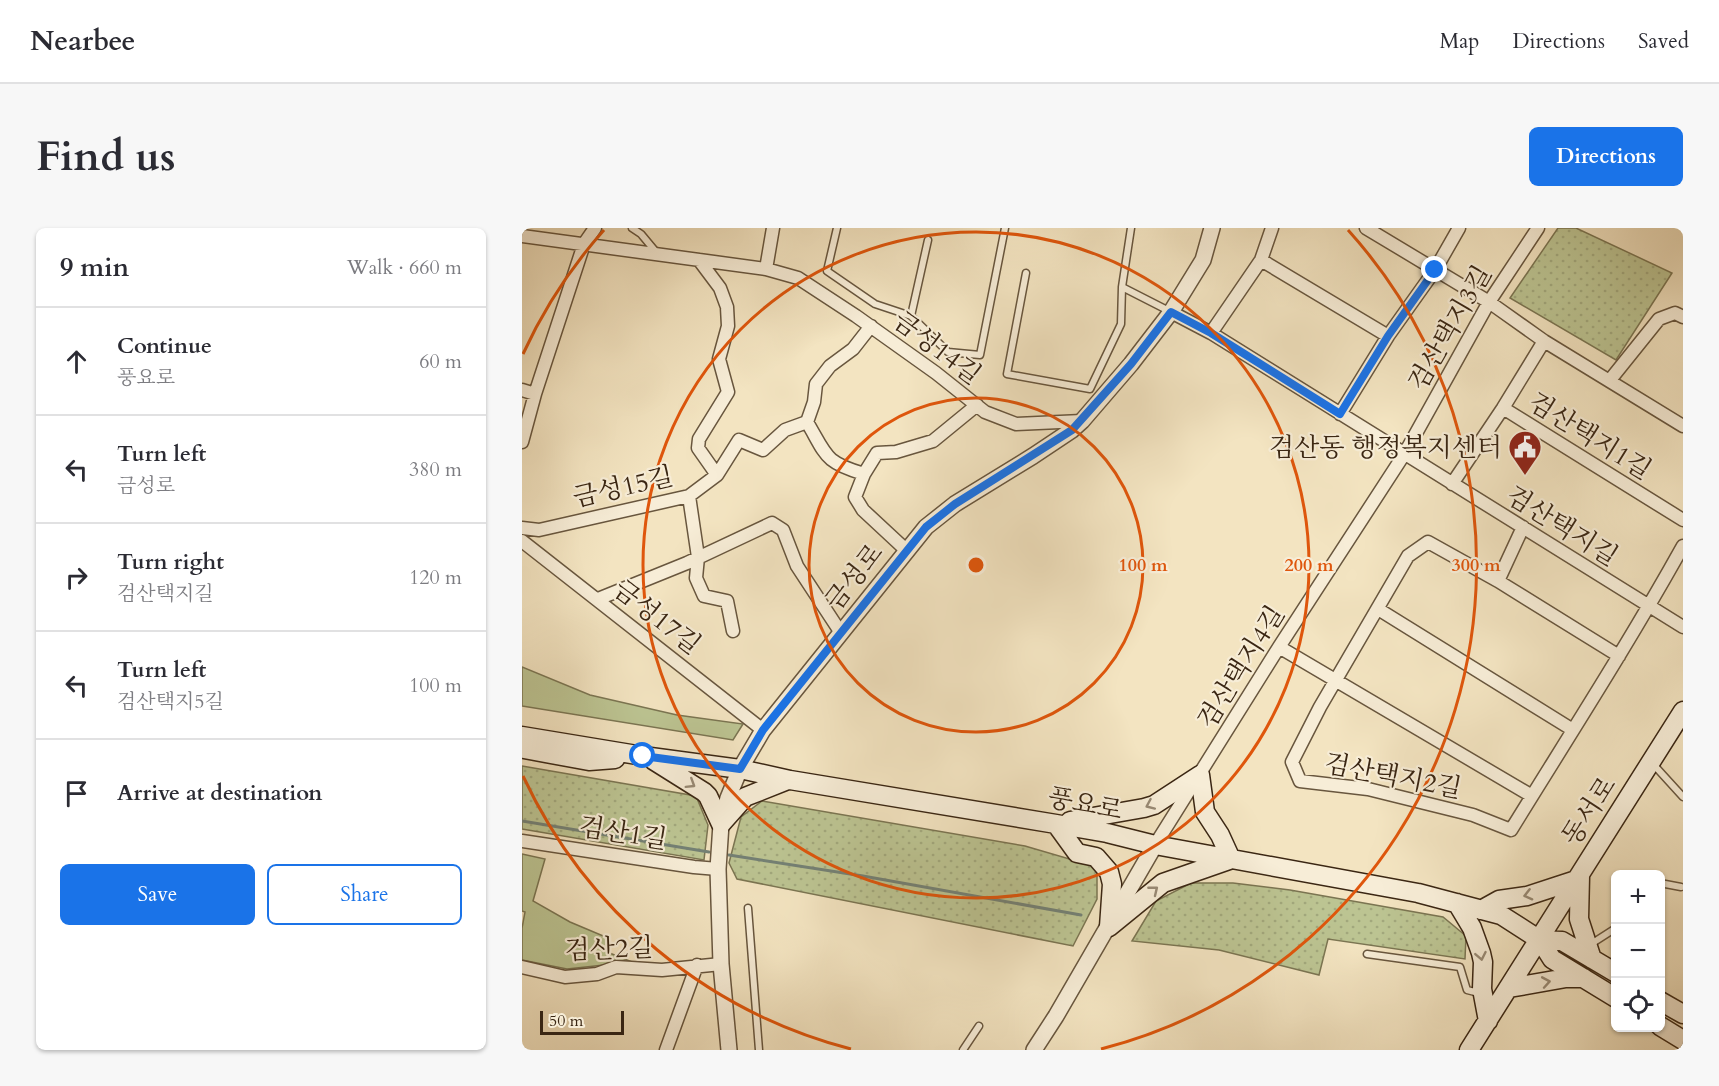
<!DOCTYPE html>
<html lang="en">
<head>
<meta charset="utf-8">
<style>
	:root { --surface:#fff; --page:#f7f7f7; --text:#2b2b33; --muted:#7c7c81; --line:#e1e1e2; --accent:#1a73e8 }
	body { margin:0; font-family:Cardo,"Noto Serif KR",serif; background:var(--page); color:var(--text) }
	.controls { position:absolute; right:18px; bottom:18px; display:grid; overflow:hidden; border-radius:9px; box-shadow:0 2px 4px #0004 }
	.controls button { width:54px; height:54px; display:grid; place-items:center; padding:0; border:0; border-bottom:2px solid var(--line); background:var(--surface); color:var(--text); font:30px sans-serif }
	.scale { position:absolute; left:18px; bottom:15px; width:84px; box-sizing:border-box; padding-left:6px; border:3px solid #3a2613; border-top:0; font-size:16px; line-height:21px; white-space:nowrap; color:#3a2613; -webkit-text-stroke:4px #f7edd7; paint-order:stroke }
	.stop { position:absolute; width:18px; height:18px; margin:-14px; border:4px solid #1a73e8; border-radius:50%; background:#fff }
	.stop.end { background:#1a73e8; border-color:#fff; box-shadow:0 2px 6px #0008 }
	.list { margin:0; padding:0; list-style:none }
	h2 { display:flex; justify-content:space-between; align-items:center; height:78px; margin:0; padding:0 24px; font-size:26px }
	h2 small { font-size:20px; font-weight:400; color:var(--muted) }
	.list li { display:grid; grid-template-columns:39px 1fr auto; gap:18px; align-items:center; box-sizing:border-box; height:108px; padding:0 24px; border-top:2px solid var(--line) }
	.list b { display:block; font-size:22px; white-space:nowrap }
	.list p { margin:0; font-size:20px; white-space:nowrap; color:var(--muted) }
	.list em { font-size:20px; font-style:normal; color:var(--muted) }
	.actions { display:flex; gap:12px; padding:18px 24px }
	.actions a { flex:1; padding:14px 0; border:2px solid var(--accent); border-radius:9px; text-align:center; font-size:21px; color:var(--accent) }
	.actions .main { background:var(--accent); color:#fff }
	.icon { flex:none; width:33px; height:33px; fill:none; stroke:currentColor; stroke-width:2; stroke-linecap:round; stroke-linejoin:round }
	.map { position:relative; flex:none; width:1161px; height:822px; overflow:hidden; border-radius:9px }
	header { display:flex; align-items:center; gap:36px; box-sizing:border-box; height:84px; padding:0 30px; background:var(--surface); border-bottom:2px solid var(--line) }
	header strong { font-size:28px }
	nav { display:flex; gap:33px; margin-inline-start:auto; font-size:21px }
	.intro { display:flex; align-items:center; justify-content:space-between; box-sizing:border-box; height:144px; padding:0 36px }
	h1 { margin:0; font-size:42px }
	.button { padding:15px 27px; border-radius:9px; background:var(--accent); color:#fff; font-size:21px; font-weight:700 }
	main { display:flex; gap:36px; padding:0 36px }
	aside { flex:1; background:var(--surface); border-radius:9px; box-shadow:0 2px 4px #0004 }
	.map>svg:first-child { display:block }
	.grass { fill:#bcc492; stroke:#7b7552; stroke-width:1.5 }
	.park { fill:url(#park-dots); stroke:#7b7552; stroke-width:1.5 }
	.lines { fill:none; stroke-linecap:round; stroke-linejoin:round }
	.stream { stroke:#748175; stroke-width:3 }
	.service-casing { stroke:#68563e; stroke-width:9 }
	.minor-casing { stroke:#68563e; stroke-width:15 }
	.tertiary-casing { stroke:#68563e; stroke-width:18 }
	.secondary-casing { stroke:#3a2613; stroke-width:21 }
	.service { stroke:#f7edd7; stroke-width:6 }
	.minor { stroke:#f7edd7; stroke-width:12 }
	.tertiary { stroke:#f7edd7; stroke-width:15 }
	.secondary { stroke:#f7edd7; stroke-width:18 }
	.oneway { stroke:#988a75 }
	.route { stroke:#1a73e8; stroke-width:8 }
	.ring { fill:none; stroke:#df560c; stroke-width:3 }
	.labels { text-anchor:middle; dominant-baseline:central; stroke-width:4.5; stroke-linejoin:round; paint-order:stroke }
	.street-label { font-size:26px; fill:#3a2613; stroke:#f7edd7 }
	.poi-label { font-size:26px; fill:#3a2613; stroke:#f7edd7; text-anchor:end }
	.centre { fill:#df560c; stroke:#f7edd7; stroke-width:3 }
	.ring-label { font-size:18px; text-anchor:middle; font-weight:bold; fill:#df560c; stroke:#f7edd7; stroke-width:4.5; stroke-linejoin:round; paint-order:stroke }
</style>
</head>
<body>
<header>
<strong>Nearbee</strong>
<nav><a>Map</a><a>Directions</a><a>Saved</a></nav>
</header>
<div class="intro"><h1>Find us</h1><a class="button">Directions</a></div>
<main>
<aside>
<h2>9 min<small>Walk · 660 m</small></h2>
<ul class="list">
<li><svg class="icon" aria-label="ahead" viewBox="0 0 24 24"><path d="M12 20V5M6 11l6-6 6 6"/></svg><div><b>Continue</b><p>풍요로</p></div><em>60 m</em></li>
<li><svg class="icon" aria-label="left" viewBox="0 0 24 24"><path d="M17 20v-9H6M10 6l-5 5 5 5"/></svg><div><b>Turn left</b><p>금성로</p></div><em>380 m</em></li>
<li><svg class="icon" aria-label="right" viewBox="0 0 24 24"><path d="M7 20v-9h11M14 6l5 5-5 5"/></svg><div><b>Turn right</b><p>검산택지길</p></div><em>120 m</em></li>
<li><svg class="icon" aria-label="left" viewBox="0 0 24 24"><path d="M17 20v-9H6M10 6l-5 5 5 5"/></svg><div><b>Turn left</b><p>검산택지5길</p></div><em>100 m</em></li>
<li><svg class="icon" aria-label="arrive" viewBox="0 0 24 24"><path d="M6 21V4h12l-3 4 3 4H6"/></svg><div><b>Arrive at destination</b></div></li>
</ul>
<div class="actions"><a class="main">Save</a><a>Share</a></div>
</aside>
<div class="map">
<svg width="1161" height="822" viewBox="0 0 1161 822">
	<defs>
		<pattern id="park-dots" width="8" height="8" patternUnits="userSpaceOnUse" patternTransform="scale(1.5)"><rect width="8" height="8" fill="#bcc492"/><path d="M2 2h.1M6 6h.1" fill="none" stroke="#a2a87d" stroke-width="1.8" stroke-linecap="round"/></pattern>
	</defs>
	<rect width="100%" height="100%" fill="#f3e4c1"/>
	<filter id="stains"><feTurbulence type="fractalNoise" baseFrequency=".00333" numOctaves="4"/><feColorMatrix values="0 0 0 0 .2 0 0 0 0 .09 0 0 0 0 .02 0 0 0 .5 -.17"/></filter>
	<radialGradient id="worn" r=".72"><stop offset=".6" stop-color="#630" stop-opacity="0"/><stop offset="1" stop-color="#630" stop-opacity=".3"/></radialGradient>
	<path class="grass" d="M 0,439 L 68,467 L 155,487 L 221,496 L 211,512 L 0,478 Z
		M 0,626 L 23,631 L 11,673 L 48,694 L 86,710 L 85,724 L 110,734 L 45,741 L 0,732 L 0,700 L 3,684 L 0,683 Z"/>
	<path class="park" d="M 1036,0 L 1054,0 L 1150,45 L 1094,132 L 988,70 Z
		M 0,538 L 174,568 L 186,597 L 182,632 L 0,601 Z
		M 240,573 L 503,618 L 575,639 L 575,671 L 551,718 L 215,651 L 207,635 L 219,589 Z
		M 669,655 L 711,655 L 768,662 L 921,689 L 944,708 L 943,731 L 806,711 L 797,747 L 697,722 L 610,713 L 634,673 Z"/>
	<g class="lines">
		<path class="stream" d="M 0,593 L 187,624
			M 207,627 L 341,648 L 559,687"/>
		<defs>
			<path id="service" d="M 110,0 L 119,6 L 134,24
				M 315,0 L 305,43 L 353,76 L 389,88 L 426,124 L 458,127 L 483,0
				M 504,45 L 485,146 L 568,161 L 599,96 L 600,59 L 649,84
				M 600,59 L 609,0
				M 389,88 L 406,12
				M 1131,536 L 1161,569
				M 1138,655 L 1159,659
				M 226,680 L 237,822
				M 1069,716 L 1094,700
				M 845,726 L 938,739 L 945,762 L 957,765
				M 441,822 L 457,798"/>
			<path id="minor" d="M 844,0 L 967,74 L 1022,113 L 1161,198
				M 0,8 L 244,41 L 276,50 L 334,88 L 414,145 L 463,184 L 494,196 L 560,193
				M 177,32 L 198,60 L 205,79 L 206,98 L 197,131 L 206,164 L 177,211 L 176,220 L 195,247
				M 739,32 L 866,108
				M 244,41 L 251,0
				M 649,84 L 689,105 L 1161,399
				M 689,105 L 739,32 L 750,0
				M 1088,152 L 1137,91 L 1153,85 L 1161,89
				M 0,162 L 13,166
				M 981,180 L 1161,292
				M 818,186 L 866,108 L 913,42 L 937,0
				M 285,194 L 292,174 L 294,156 L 308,138 L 331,121 L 349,98
				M 0,214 L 13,166 L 62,16 L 73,0
				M 930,256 L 981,180 L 1022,113
				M 167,268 L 176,329 L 174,350 L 182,368 L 205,373 L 211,403
				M 0,300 L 17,302 L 167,268 L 195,247 L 217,212 L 241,222 L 263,202 L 285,194 C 305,228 302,234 342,246
				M 0,313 L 241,502
				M 384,322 L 341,282 L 333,269 L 342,246 L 355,225 L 374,224 L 411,213 L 455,177
				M 976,353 L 1001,299
				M 76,371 L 165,335 L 250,295 L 261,302 L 275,338 L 319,405
				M 856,381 L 1051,502
				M 757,419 L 1010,568
				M 1097,428 L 976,353 L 906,314 L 886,328 L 798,479 L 770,534 L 778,553 L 846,561 L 951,587 L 989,602 C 1047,508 1107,415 1161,318
				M 0,613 L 172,639 L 196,641
				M 633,617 L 757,419 L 883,225 L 967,74 L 1016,0
				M 0,739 L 43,749 L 75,746 L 94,739 L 140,742 L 199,736
				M 144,822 L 175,737"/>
			<path id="tertiary" d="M 207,822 L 199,736 L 196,641 L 199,596 L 206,570 L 218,541 L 241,502 L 404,299 L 433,276 L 511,228 L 550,202 L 560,193 L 609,136 L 649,84 L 681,32 L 690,0
				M 512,822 L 534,788 L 633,617"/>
			<path id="secondary" d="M 0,508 L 121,528 L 218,541 L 268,552 L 534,596 L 585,605 L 633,617 L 896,665 L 979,687 L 1018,712 L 1030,731 L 1094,770
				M 2,521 L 67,533 L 93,531
				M 131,532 L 182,564 L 186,568 L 199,596 L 223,569 L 266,552
				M 548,593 L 622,580 L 632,577 L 678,547 L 683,584 L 698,607 L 709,631
				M 534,596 L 555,625 L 574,629 L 587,644 L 590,656 L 587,699
				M 1058,648 L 1057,691 L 1070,731
				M 935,675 L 950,700 L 959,725 L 961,734 L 960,761 L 966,793
				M 959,682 L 977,672 L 1005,668 L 1054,652
				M 587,699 L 641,655 L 707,632
				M 1018,712 L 1040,713 L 1094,745
				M 987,760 L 1044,750 L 1062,750
				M 1138,773 L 1161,786
				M 1138,798 L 1161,812
				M 947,822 L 1161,483"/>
		</defs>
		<use href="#service" class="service-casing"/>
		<use href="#minor" class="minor-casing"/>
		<use href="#tertiary" class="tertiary-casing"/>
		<use href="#secondary" class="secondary-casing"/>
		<use href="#service" class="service"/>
		<use href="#minor" class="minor"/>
		<use href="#tertiary" class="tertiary"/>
		<use href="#secondary" class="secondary"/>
	</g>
	<defs><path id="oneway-chevron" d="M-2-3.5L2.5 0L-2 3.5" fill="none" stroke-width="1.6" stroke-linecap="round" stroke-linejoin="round" transform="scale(1.5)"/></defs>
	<g class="oneway">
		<use href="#oneway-chevron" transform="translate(169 556) rotate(32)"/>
		<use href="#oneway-chevron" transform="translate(628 577) rotate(156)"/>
		<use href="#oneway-chevron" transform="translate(632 662) rotate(-39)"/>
		<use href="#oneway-chevron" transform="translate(1006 667) rotate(166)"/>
		<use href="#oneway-chevron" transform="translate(959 728) rotate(79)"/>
		<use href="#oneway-chevron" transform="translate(1024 754) rotate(-10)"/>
	</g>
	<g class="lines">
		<path class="route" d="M 121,528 L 218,541 L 241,502 L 404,299 L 433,276 L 550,202 L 609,136 L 649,84 L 689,105 L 818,186 L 866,108 L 913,42"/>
	</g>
	<g class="ring">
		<circle cx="454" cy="337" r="167"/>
		<circle cx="454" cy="337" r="333"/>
		<path d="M329 821A500 500 0 0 1 1 548M1 126A500 500 0 0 1 82 2M826 2A500 500 0 0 1 579 821"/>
	</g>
	<defs>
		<symbol id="civic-pin" viewBox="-11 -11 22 30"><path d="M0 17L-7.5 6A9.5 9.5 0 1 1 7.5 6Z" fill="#8f2418" stroke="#f7edd7"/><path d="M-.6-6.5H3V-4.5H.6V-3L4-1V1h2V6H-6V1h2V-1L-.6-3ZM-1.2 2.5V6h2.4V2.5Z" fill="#fff"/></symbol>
	</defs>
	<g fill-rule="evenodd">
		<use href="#civic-pin" x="984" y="200" width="38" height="52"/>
	</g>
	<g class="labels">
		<g class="street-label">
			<text transform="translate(928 100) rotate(-60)">검산택지3길</text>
			<text transform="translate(415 120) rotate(37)">금성14길</text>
			<text transform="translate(1068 208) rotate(32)">검산택지1길</text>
			<text transform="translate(101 259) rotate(-13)">금성15길</text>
			<text transform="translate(1040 298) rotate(32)">검산택지길</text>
			<text transform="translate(332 349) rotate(-52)">금성로</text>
			<text transform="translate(135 389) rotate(38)">금성17길</text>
			<text transform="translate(719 439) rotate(-58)">검산택지4길</text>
			<text transform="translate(871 548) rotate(11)">검산택지2길</text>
			<text transform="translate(563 576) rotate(11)">풍요로</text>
			<text transform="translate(1067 583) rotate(-57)">동서로</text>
			<text transform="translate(101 605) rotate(9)">검산1길</text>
			<text transform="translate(87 721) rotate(-2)">검산2길</text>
		</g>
		<g class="poi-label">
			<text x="980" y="219">검산동 행정복지센터</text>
		</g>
	</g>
	<circle cx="454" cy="337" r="9" class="centre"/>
	<g class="ring-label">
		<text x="621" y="343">100 m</text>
		<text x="787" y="343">200 m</text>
		<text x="954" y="343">300 m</text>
	</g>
	<rect width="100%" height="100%" filter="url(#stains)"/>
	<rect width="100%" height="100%" fill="url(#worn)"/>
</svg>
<div class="controls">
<button>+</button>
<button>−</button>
<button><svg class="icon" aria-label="locate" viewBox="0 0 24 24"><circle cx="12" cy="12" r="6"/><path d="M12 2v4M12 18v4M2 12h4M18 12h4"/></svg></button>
</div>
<div class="scale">50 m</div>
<div class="stop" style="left:121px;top:528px"></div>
<div class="stop end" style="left:913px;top:42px"></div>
</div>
</main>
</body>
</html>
